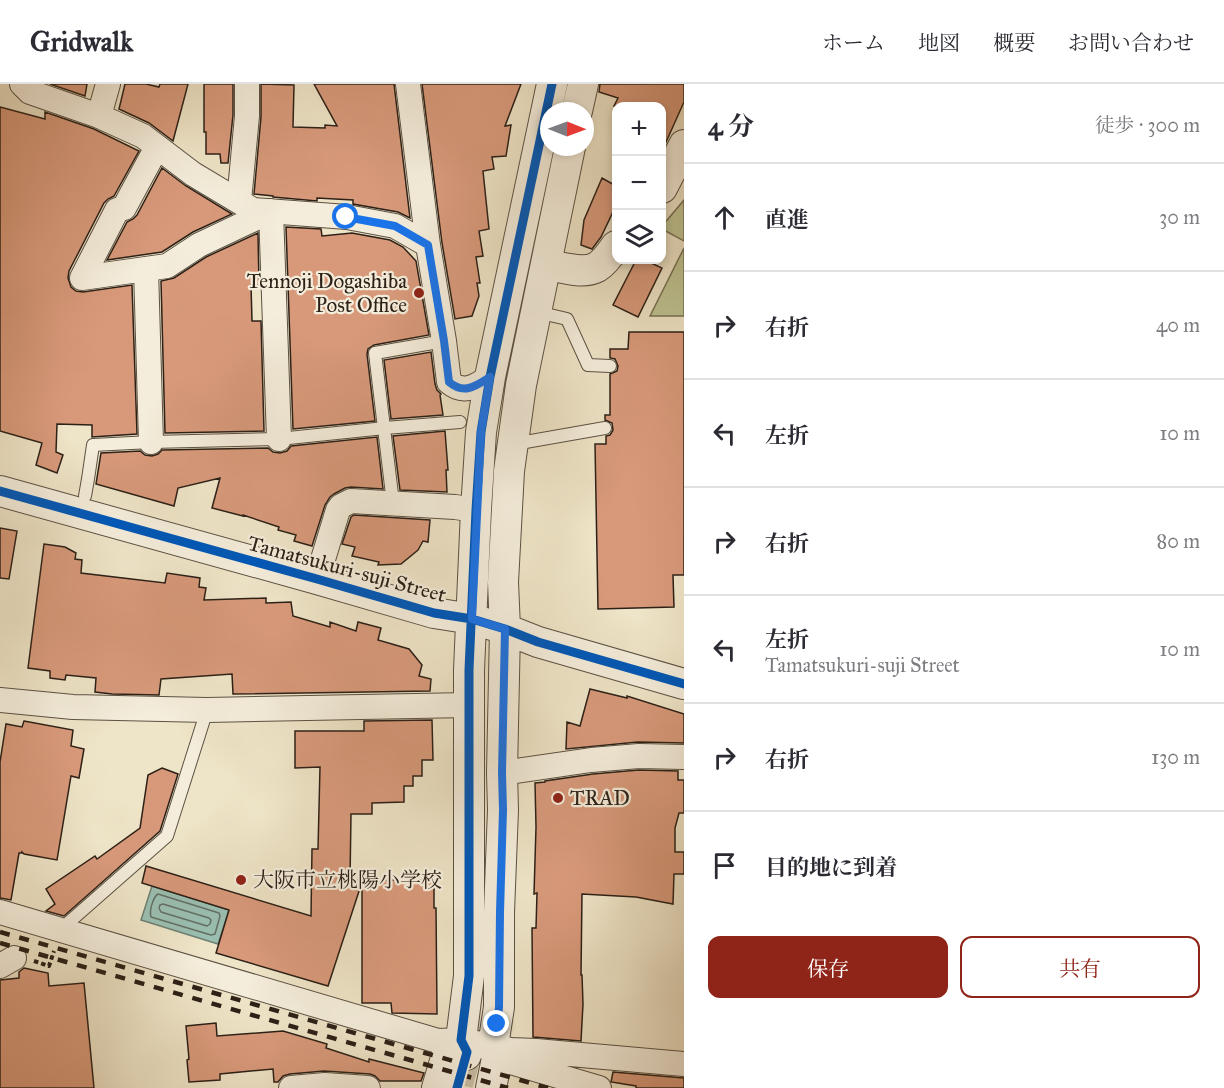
<!DOCTYPE html>
<html lang="ja">
<head>
<meta charset="utf-8">
<style>
	:root { --surface:#fff; --page:#f7f7f7; --text:#2b2b33; --muted:#7c7c81; --line:#e1e1e2; --accent:#8f2418 }
	body { margin:0; font-family:"IM FELL Great Primer","Noto Serif JP",serif; background:var(--page); color:var(--text) }
	.controls { position:absolute; right:18px; top:18px; display:grid; overflow:hidden; border-radius:12px; box-shadow:0 3px 9px #0003 }
	.controls button { width:54px; height:54px; display:grid; place-items:center; padding:0; border:0; border-bottom:2px solid var(--line); background:var(--surface); color:var(--text); font:30px sans-serif }
	.compass { position:absolute; left:540px; top:18px; width:54px; height:54px; border-radius:50%; background:var(--surface); box-shadow:0 3px 9px #0003; rotate:91deg }
	.stop { position:absolute; width:18px; height:18px; margin:-14px; border:4px solid #1a73e8; border-radius:50%; background:#fff }
	.stop.end { background:#1a73e8; border-color:#fff; box-shadow:0 2px 6px #0008 }
	.list { margin:0; padding:0; list-style:none }
	h2 { display:flex; justify-content:space-between; align-items:center; height:78px; margin:0; padding:0 24px; font-size:26px }
	h2 small { font-size:20px; font-weight:400; color:var(--muted) }
	.list li { display:grid; grid-template-columns:39px 1fr auto; gap:18px; align-items:center; box-sizing:border-box; height:108px; padding:0 24px; border-top:2px solid var(--line) }
	.list b { display:block; font-size:22px; white-space:nowrap }
	.list p { margin:0; font-size:20px; white-space:nowrap; color:var(--muted) }
	.list em { font-size:20px; font-style:normal; color:var(--muted) }
	.actions { display:flex; gap:12px; padding:18px 24px }
	.actions a { flex:1; padding:14px 0; border:2px solid var(--accent); border-radius:12px; text-align:center; font-size:21px; color:var(--accent) }
	.actions .main { background:var(--accent); color:#fff }
	.icon { flex:none; width:33px; height:33px; fill:none; stroke:currentColor; stroke-width:2; stroke-linecap:round; stroke-linejoin:round }
	.map { position:relative; flex:none; width:684px; height:1004px; overflow:hidden }
	header { display:flex; align-items:center; gap:36px; box-sizing:border-box; height:84px; padding:0 30px; background:var(--surface); border-bottom:2px solid var(--line) }
	header strong { font-size:28px }
	nav { display:flex; gap:33px; margin-inline-start:auto; font-size:21px }
	main { display:flex }
	aside { flex:1; background:var(--surface) }
	.map>svg:first-child { display:block }
	.green { fill:#bec292; stroke:#757154; stroke-width:1.5 }
	.water { fill:#9abfb1; stroke:#6e7f73; stroke-width:1.5 }
	.lines { fill:none; stroke-linecap:round; stroke-linejoin:round }
	.shore { stroke:#637064; stroke-width:1.5 }
	.building { fill:#d7997a; stroke:#2c2017; stroke-width:1.5 }
	.tertiary-tunnel { stroke:#c7bda4; stroke-width:30; stroke-dasharray:30 15; stroke-linecap:butt }
	.service-casing { stroke:#5c5143; stroke-width:14 }
	.minor-casing { stroke:#5c5143; stroke-width:26 }
	.tertiary-casing { stroke:#5c5143; stroke-width:32 }
	.path { stroke:#2c2017; stroke-width:4; stroke-dasharray:4.5 3; stroke-linecap:butt }
	.service { stroke:#f4eddb; stroke-width:12 }
	.minor { stroke:#f4eddb; stroke-width:24 }
	.tertiary { stroke:#f4eddb; stroke-width:30 }
	.rail { stroke:#2c2017; stroke-width:4.5; stroke-dasharray:10 10; stroke-linecap:butt }
	.cycleway-casing { stroke:#f4eddb; stroke-width:13 }
	.cycleway { stroke:#0057b8; stroke-width:9 }
	.route { stroke:#1a73e8; stroke-width:8 }
	.poi-dot { fill:#8f2418; stroke:#f4eddb; stroke-width:2 }
	.labels { text-anchor:middle; dominant-baseline:central; stroke-width:4.5; stroke-linejoin:round; paint-order:stroke }
	.poi-label { font-size:21px; fill:#2c2017; stroke:#f4eddb; text-anchor:start }
	.street-label { font-size:21px; fill:#2c2017; stroke:#f4eddb }
</style>
</head>
<body>
<header>
<strong>Gridwalk</strong>
<nav><a>ホーム</a><a>地図</a><a>概要</a><a>お問い合わせ</a></nav>
</header>
<main>
<div class="map">
<svg width="684" height="1004" viewBox="0 0 684 1004">
	<rect width="100%" height="100%" fill="#eee4c7"/>
	<filter id="stains"><feTurbulence type="fractalNoise" baseFrequency=".00333" numOctaves="4"/><feColorMatrix values="0 0 0 0 .2 0 0 0 0 .09 0 0 0 0 .02 0 0 0 .5 -.17"/></filter>
	<radialGradient id="worn" r=".72"><stop offset=".6" stop-color="#630" stop-opacity="0"/><stop offset="1" stop-color="#630" stop-opacity=".3"/></radialGradient>
	<path class="green" d="M 684,116 L 684,157 L 662,145 L 662,142 Z
		M 684,164 L 684,232 L 650,232 Z"/>
	<path class="water" d="M 152,802 L 229,826 L 218,860 L 141,836 Z"/>
	<g class="lines">
		<path class="shore" d="M 158,810 L 219,829 L 220,832 L 215,850 L 211,851 L 151,833 C 149,827 153,813 158,810 Z
			M 163,820 L 209,834 L 211,836 L 210,840 L 207,842 L 161,828 L 159,824 L 160,821 Z"/>
	</g>
	<path class="building" d="M 50,0 L 87,0 L 85,12 Z
		M 125,0 L 146,0 L 159,3 L 160,0 L 188,0 L 173,57 L 149,39 L 119,25 Z
		M 204,0 L 233,0 L 233,31 L 228,79 L 221,79 L 220,70 L 206,70 L 206,48 L 204,48 Z
		M 261,0 L 294,1 L 293,43 L 325,44 L 325,41 L 337,42 L 314,0 L 394,0 L 410,134 L 398,128 L 353,120 L 353,116 L 317,114 L 317,117 L 273,113 L 273,112 L 254,110 L 261,33 Z
		M 422,0 L 521,0 L 505,42 L 511,41 L 506,72 L 492,73 L 494,85 L 483,87 L 489,145 L 479,147 L 483,172 L 476,173 L 480,199 L 477,199 L 479,212 L 472,232 L 455,235 L 442,159 Z
		M 600,0 L 684,0 L 684,18 L 662,67 L 662,22 L 614,22 L 618,14 L 599,8 Z
		M 0,23 L 45,35 L 45,28 L 94,45 L 139,67 L 114,112 L 108,115 L 104,119 L 69,187 L 68,194 L 71,203 L 76,207 L 83,208 L 132,201 L 137,350 L 92,353 L 92,341 L 57,340 L 56,368 L 63,371 L 57,389 L 36,381 L 42,359 L 0,347 Z
		M 162,84 L 186,102 L 232,130 L 193,148 L 162,168 L 107,176 L 127,138 L 133,135 L 137,131 Z
		M 602,94 L 616,102 L 616,125 L 613,128 L 601,153 L 592,165 L 581,161 L 584,136 Z
		M 286,143 L 321,145 L 322,152 L 352,149 L 390,156 L 403,163 L 416,177 L 429,251 L 374,261 L 368,265 L 367,270 L 375,337 L 293,345 Z
		M 258,149 L 259,201 L 251,201 L 252,237 L 261,237 L 264,347 L 165,349 L 161,197 L 174,194 L 206,173 Z
		M 636,176 L 645,176 L 662,184 L 638,233 L 613,221 Z
		M 629,248 L 684,248 L 684,491 L 673,491 L 674,523 L 598,525 L 595,360 L 606,360 L 606,352 L 610,351 L 613,346 L 612,339 L 605,336 L 605,331 L 610,331 L 610,290 L 617,287 L 618,282 L 615,275 L 610,274 L 610,265 L 628,265 Z
		M 431,268 L 435,300 L 437,306 L 441,310 L 440,311 L 443,331 L 391,335 L 384,276 Z
		M 445,347 L 448,386 L 446,386 L 447,408 L 400,406 L 393,352 Z
		M 377,353 L 383,405 L 351,403 L 345,404 L 334,410 L 330,413 L 325,421 L 312,462 L 294,457 L 296,451 L 278,446 L 279,443 L 243,431 L 243,432 L 212,424 L 220,394 L 178,404 L 174,422 L 96,400 L 101,369 L 140,367 L 145,371 L 152,372 L 158,370 L 162,366 L 268,364 L 273,368 L 280,369 L 287,367 L 291,362 Z
		M 354,431 L 430,436 L 428,458 L 423,457 L 418,466 L 401,480 L 378,481 L 379,478 L 352,472 L 355,463 L 342,460 L 351,433 Z
		M 0,444 L 17,447 L 9,495 L 0,494 Z
		M 44,460 L 65,463 L 76,469 L 75,475 L 82,476 L 81,489 L 165,499 L 167,489 L 200,494 L 199,503 L 206,504 L 204,516 L 266,514 L 266,519 L 291,518 L 293,532 L 330,543 L 330,538 L 356,547 L 358,538 L 381,544 L 378,556 L 409,565 L 422,581 L 419,592 L 431,595 L 430,607 L 233,610 L 232,590 L 161,595 L 159,611 L 112,610 L 95,608 L 96,594 L 66,591 L 65,596 L 50,594 L 50,587 L 28,584 Z
		M 590,605 L 627,614 L 627,612 L 684,630 L 684,659 L 638,658 L 566,665 L 567,638 L 580,642 Z
		M 432,636 L 433,676 L 422,676 L 422,692 L 413,692 L 413,702 L 404,702 L 404,718 L 372,719 L 372,730 L 351,730 L 350,796 L 434,796 L 434,824 L 436,824 L 437,930 L 392,929 L 391,919 L 362,919 L 362,798 L 328,902 L 216,869 L 229,826 L 142,799 L 146,782 L 311,832 L 312,765 L 318,765 L 320,683 L 295,684 L 295,647 L 364,647 L 364,637 Z
		M 24,637 L 73,646 L 71,662 L 84,665 L 79,694 L 71,692 L 57,776 L 24,770 L 22,768 L 22,769 L 19,769 L 11,816 L 0,814 L 0,678 L 6,640 L 22,643 Z
		M 162,684 L 178,690 L 160,747 L 64,832 L 46,827 L 55,820 L 46,805 L 95,772 L 97,775 L 140,744 L 148,691 Z
		M 639,686 L 678,687 L 678,696 L 684,696 L 684,729 L 679,729 L 675,744 L 675,768 L 684,768 L 684,790 L 674,790 L 673,820 L 636,813 L 582,810 L 581,891 L 582,891 L 583,920 L 581,957 L 533,953 L 532,844 L 536,844 L 537,809 L 534,810 L 536,743 L 535,699 L 545,698 L 545,697 L 593,690 Z
		M 24,884 L 48,889 L 49,902 L 84,899 L 94,1004 L 0,1004 L 0,896 L 19,894 L 19,888 Z
		M 216,939 L 217,952 L 283,947 L 327,960 L 326,964 L 369,978 L 369,975 L 424,989 L 421,997 L 380,997 L 375,992 L 370,990 L 324,987 L 290,990 L 283,992 L 278,998 L 274,998 L 273,985 L 220,990 L 220,996 L 189,998 L 187,976 L 189,975 L 186,942 Z
		M 613,988 L 684,994 L 684,1004 L 636,1004 L 636,1002 L 611,998 Z"/>
	<g class="lines">
		<path class="tertiary-tunnel" d="M 458,1000 L 466,971"/>
		<defs>
			<path id="service" d="M 537,228 L 567,235 L 588,281 L 610,282
				M 514,360 L 605,344
				M 85,412 L 88,395 L 93,361 L 151,358 L 279,355 L 385,344 L 460,338
				M 393,419 L 375,269 L 444,257
				M 60,846 L 167,752 L 207,626"/>
			<path id="minor" d="M 22,0 L 30,8 L 99,32 L 143,52 L 193,90 L 253,126 L 347,133 L 395,142 L 428,161
				M 408,0 L 428,161 L 444,257 L 449,298 C 464,311 476,302 490,293
				M 99,32 L 108,0
				M 157,63 L 124,124 L 117,126 L 82,194 L 167,182 L 199,161 L 271,127 L 279,355
				M 239,117 L 247,32 L 247,0
				M 146,185 L 151,358
				M 317,495 L 338,426 L 341,422 L 351,417 L 455,423 L 476,426
				M 0,616 L 73,623 L 207,626 L 469,621
				M 502,689 L 591,676 L 639,672 L 684,673
				M 0,828 L 438,957 L 461,956 L 511,966 L 536,967 L 684,980
				M 0,882 L 14,874
				M 497,974 L 599,1004
				M 291,1004 L 325,1001 L 368,1004"/>
			<path id="tertiary" d="M 577,27 L 583,0
				M 662,104 L 684,61
				M 546,180 C 561,183 583,191 597,183 C 605,178 611,169 616,162
				M 0,407 L 317,495 L 434,529 L 472,535 L 505,545 L 538,558 L 684,600
				M 466,971 L 467,968 L 461,956 L 469,892 L 469,586 L 476,426 L 481,348 L 490,293 L 552,0
				M 437,1004 L 449,964 L 461,956
				M 491,1004 L 497,974 L 493,962 L 499,923 L 499,828 L 503,726 L 502,689 L 505,545 L 503,498 L 509,387 L 521,301 L 570,63"/>
		</defs>
		<use href="#service" class="service-casing"/>
		<use href="#minor" class="minor-casing"/>
		<use href="#tertiary" class="tertiary-casing"/>
		<path class="path" d="M 34,877 L 49,882 L 54,867"/>
		<use href="#service" class="service"/>
		<use href="#minor" class="minor"/>
		<use href="#tertiary" class="tertiary"/>
		<path class="rail" d="M 0,848 L 548,1004
			M 0,859 L 508,1004"/>
		<defs>
			<path id="cycleway" d="M 0,407 L 317,495 L 434,529 L 472,535 L 505,545 L 538,558 L 684,600
				M 457,1004 L 467,968 L 461,956 L 469,892 L 469,586 L 476,426 L 481,348 L 490,293 L 552,0"/>
		</defs>
		<use href="#cycleway" class="cycleway-casing"/>
		<use href="#cycleway" class="cycleway"/>
	</g>
	<g class="lines">
		<path class="route" d="M 346,133 L 395,142 L 428,161 L 444,257 L 449,298 C 464,311 476,302 490,293 L 481,348 L 472,535 L 505,545 L 502,689 L 503,726 L 500,828 L 499,923 L 497,940"/>
	</g>
	<g class="poi-dot">
		<circle cx="419" cy="209" r="6"/>
		<circle cx="558" cy="714" r="6"/>
		<circle cx="241" cy="796" r="6"/>
	</g>
	<g class="labels">
		<g class="poi-label">
			<text x="407" y="197" text-anchor="end">Tennoji Dogashiba<tspan x="407" dy="24">Post Office</tspan></text>
			<text x="570" y="714">TRAD</text>
			<text x="253" y="796">大阪市立桃陽小学校</text>
		</g>
		<g class="street-label">
			<text transform="translate(347 485) rotate(15)">Tamatsukuri-suji Street</text>
		</g>
	</g>
	<rect width="100%" height="100%" filter="url(#stains)"/>
	<rect width="100%" height="100%" fill="url(#worn)"/>
</svg>
<div class="controls">
<button>+</button>
<button>−</button>
<button><svg class="icon" aria-label="layers" viewBox="0 0 24 24"><path d="M12 4l9 5-9 5-9-5zM3 14l9 5 9-5"/></svg></button>
</div>
<svg class="compass" viewBox="-18 -18 36 36"><path d="M0-13l5 13h-10z" fill="#e53935"/><path d="M0 13l5-13h-10z" fill="#7c7c81"/></svg>
<div class="stop" style="left:346px;top:133px"></div>
<div class="stop end" style="left:497px;top:940px"></div>
</div>
<aside>
<h2>4 分<small>徒歩 · 300 m</small></h2>
<ul class="list">
<li><svg class="icon" aria-label="ahead" viewBox="0 0 24 24"><path d="M12 20V5M6 11l6-6 6 6"/></svg><div><b>直進</b></div><em>30 m</em></li>
<li><svg class="icon" aria-label="right" viewBox="0 0 24 24"><path d="M7 20v-9h11M14 6l5 5-5 5"/></svg><div><b>右折</b></div><em>40 m</em></li>
<li><svg class="icon" aria-label="left" viewBox="0 0 24 24"><path d="M17 20v-9H6M10 6l-5 5 5 5"/></svg><div><b>左折</b></div><em>10 m</em></li>
<li><svg class="icon" aria-label="right" viewBox="0 0 24 24"><path d="M7 20v-9h11M14 6l5 5-5 5"/></svg><div><b>右折</b></div><em>80 m</em></li>
<li><svg class="icon" aria-label="left" viewBox="0 0 24 24"><path d="M17 20v-9H6M10 6l-5 5 5 5"/></svg><div><b>左折</b><p>Tamatsukuri-suji Street</p></div><em>10 m</em></li>
<li><svg class="icon" aria-label="right" viewBox="0 0 24 24"><path d="M7 20v-9h11M14 6l5 5-5 5"/></svg><div><b>右折</b></div><em>130 m</em></li>
<li><svg class="icon" aria-label="arrive" viewBox="0 0 24 24"><path d="M6 21V4h12l-3 4 3 4H6"/></svg><div><b>目的地に到着</b></div></li>
</ul>
<div class="actions"><a class="main">保存</a><a>共有</a></div>
</aside>
</main>
</body>
</html>
